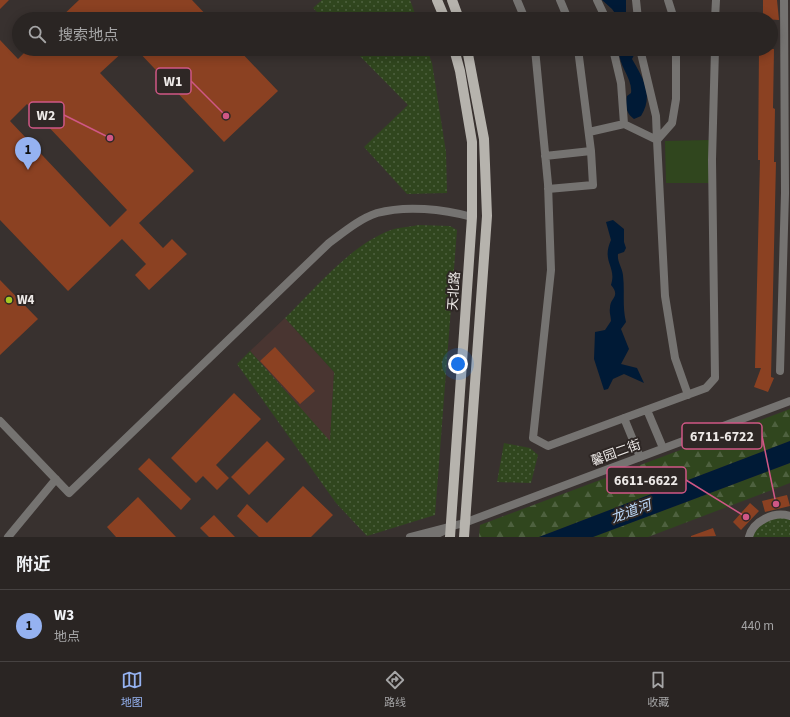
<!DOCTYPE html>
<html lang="zh">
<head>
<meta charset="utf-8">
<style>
	:root { --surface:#2a2523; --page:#322d2b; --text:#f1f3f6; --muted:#a5a5a6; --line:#464241; --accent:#95b2f1 }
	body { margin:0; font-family:"Source Sans 3","Noto Sans SC",sans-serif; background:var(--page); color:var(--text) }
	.you { position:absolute; left:458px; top:364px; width:14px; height:14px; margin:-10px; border:3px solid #fff; border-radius:50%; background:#1a73e8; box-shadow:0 0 0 6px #1a73e833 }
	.badge { display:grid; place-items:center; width:26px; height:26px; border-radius:50%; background:var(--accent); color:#111; font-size:13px; font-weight:700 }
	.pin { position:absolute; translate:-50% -33px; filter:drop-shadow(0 1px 2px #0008) }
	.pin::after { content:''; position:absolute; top:21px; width:14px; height:12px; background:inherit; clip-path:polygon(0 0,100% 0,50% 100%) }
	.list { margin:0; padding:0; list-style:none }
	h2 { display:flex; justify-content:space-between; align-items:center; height:52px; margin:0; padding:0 16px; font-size:17px }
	h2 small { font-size:13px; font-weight:400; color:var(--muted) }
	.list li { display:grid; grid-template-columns:26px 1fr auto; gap:12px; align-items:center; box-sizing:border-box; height:72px; padding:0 16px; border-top:1px solid var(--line) }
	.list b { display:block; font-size:15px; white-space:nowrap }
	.list p { margin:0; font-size:13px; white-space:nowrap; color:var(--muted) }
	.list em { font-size:13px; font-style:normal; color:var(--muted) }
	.icon { flex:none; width:22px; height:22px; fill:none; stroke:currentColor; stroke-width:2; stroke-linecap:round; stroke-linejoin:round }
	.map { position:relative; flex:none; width:790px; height:537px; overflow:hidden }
	.search { position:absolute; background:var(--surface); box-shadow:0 2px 10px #0003; left:12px; right:12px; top:12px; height:44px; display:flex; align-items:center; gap:10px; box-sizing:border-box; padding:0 14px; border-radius:22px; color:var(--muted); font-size:15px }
	.sheet { height:124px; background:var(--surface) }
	nav { display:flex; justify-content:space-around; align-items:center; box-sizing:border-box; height:56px; border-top:1px solid var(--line); background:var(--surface); font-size:11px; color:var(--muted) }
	nav a { display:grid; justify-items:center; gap:2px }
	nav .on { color:var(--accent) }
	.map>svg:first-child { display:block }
	.industrial { fill:#493531 }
	.green { fill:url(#green-dots) }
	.forest { fill:url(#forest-firs) }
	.pitch { fill:#30461e }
	.water { fill:#001a36 }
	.building { fill:#8b4122; fill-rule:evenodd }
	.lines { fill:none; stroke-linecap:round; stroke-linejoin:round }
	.minor { stroke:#757371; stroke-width:8 }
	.tertiary { stroke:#757371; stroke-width:8 }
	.primary { stroke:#b6b3ad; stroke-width:10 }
	.poi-dot { fill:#a6c822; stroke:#2e2725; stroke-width:1.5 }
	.labels { text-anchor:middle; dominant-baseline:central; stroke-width:4; stroke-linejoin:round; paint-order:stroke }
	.street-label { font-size:13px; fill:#ede9e7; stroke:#2e2725 }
	.poi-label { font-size:13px; font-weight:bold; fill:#ede9e7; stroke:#2e2725; text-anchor:start }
	.water-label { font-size:14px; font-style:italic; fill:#bbd8f9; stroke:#2e2725 }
	.leader { fill:none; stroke:#cf5785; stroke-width:1.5 }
	.callout-dot { fill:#cf5785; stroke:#2e2725; stroke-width:1.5 }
	.callout { fill:#2e2725; stroke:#cf5785; stroke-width:1.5 }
	.callout-label { font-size:14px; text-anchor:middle; font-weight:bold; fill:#ede9e7 }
</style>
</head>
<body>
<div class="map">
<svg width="790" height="537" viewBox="0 0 790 537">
	<defs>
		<pattern id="green-dots" width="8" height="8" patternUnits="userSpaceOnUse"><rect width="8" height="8" fill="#30461e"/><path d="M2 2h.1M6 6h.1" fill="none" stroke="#4e613f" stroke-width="1.8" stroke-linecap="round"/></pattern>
		<pattern id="forest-firs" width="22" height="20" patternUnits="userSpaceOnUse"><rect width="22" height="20" fill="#30461e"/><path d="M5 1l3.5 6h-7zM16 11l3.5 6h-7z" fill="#4e613f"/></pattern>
	</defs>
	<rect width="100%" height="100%" fill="#38312f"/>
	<path class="industrial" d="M 285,318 L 334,372 L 330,442 L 250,351 Z"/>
	<path class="green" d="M 322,0 L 410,0 L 417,19 L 324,19 L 313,8 Z
		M 353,49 L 427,49 L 432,63 L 446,152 L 447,193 L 407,194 L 364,147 L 408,105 Z
		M 418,225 L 450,226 L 457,230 L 435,515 L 367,536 L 336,503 L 237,364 L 250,351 L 330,441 L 334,372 L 285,318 C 317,287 349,246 391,230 C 399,227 410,227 418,225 Z
		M 504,443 L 530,448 L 538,455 L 531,483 L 497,482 Z
		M 790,516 L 790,537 L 749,537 L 762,520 Z"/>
	<path class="forest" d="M 790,409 L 790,441 L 539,537 L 479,537 L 480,525 Z
		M 790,463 L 790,483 L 648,537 L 593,537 Z"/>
	<path class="pitch" d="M 709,140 L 709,183 L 666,183 L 665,141 Z"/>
	<path class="water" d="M 602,0 L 626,0 L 626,13 L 630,19 L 619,19 L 612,9 Z
		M 619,49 L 637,49 L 632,59 C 643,78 654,95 641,116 L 634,119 C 626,113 625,106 627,96 L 631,93 C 633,78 618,66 619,49 Z
		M 613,220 L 624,229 L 624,242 L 626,248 L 624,252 L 618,254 C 617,262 622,267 623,275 C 625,291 622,306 626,322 L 621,329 L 629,349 L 621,364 L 637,368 L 644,383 L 624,374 L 613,379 L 608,389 L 604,390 L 594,359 L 595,332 L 605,330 L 611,321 C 611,317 609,312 610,308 C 610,297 621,297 611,285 C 617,266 601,262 611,240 L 606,222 Z
		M 790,441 L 790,463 L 593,537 L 539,537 Z"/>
	<path class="building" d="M 0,0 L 9,0 L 0,9 Z
		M 79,0 L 192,0 L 210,19 L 59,19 Z
		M 763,0 L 777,0 L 779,20 L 763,19 Z
		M 0,40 L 18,59 L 28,49 L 126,49 L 100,73 L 194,171 L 139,223 L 163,248 L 172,239 L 187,254 L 149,290 L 135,275 L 146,264 L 122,239 L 68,291 L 0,220 ZM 27,104 L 127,210 L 110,227 L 10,121 Z
		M 136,49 L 238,49 L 278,91 L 224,142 Z
		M 759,49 L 774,49 L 773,108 L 775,109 L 774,162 L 776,162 L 771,377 L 774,378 L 768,392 L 754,387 L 761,368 L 755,368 L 760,160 L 758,160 Z
		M 0,280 L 38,319 L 0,355 Z
		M 275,347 L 315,391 L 300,404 L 260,361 Z
		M 234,393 L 261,419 L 216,465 L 229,478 L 217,490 L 203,476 L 196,483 L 171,458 Z
		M 267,441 L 285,459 L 249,495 L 231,477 Z
		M 149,458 L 191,499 L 181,510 L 138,469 Z
		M 303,486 L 333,515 L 311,537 L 259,537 L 237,516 L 247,504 L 267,523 Z
		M 787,495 L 790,506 L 765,512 L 762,501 Z
		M 138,497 L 176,537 L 116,537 L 107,527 Z
		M 750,503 L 759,511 L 741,530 L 733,522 Z
		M 214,515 L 235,537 L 209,537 L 200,528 Z
		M 713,528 L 716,536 L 691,537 L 691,536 Z"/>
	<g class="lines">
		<path class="minor" d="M 517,0 L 525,19
			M 560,0 L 568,19
			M 597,0 L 606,19
			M 636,0 L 638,19
			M 668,0 L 674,19
			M 715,19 L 716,0
			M 535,49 L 548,184 L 551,270 L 533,438 L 548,446 L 706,388 L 715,378 L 712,160 L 715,49
			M 613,49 L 621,83 L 624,124
			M 676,49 L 676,99 L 672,123 L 657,140 L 665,296 L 675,358 L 688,395
			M 589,132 L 624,124 L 657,140 L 656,116 L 640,49
			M 545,156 L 591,151
			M 548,189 L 593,185 L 591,151 L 578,49
			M 780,371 L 785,193 L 784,0
			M 647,410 L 663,448
			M 624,418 L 640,457
			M 0,421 L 69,493 L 329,243 C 344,232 359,219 377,213 C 406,205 443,209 472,217
			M 8,537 L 56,479
			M 749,537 C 753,521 774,511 790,516"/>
		<path class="tertiary" d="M 410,537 L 464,523 L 790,401
			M 431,537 L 448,529"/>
		<path class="primary" d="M 437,0 L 445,19
			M 452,0 L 459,19
			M 450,537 L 472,217 L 472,142 L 460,71 L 454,49
			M 464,537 L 487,216 L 484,139 L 467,49"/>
	</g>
	<circle class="poi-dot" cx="9" cy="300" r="4"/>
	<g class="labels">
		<g class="street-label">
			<text transform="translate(454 291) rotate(-86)">天北路</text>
			<text transform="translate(616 453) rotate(-20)">馨园二街</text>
		</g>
		<g class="poi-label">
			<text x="17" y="300">W4</text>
		</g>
		<g class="water-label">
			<text transform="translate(631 512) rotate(-20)">龙道河</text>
		</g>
	</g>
	<path class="leader" d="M226 116L191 81M110 138L64 115M776 504L762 436M746 517L686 480"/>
	<g class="callout-dot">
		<circle cx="226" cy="116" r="4"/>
		<circle cx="110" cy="138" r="4"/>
		<circle cx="776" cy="504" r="4"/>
		<circle cx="746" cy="517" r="4"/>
	</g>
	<g class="callout">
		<rect x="156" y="68" width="35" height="26" rx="4"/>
		<rect x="29" y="102" width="35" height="26" rx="4"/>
		<rect x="682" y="423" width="80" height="26" rx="4"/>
		<rect x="607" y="467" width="79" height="26" rx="4"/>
	</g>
	<g class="callout-label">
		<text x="173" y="86">W1</text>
		<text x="46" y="120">W2</text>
		<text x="722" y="441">6711-6722</text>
		<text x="646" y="485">6611-6622</text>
	</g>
</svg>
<div class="you"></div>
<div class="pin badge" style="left:28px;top:170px">1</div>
<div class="search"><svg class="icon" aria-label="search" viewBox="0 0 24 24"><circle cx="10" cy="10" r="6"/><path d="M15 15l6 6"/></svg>搜索地点</div>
</div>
<section class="sheet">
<h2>附近<small></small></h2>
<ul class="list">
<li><span class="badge">1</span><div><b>W3</b><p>地点</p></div><em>440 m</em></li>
</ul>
</section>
<nav>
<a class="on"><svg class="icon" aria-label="map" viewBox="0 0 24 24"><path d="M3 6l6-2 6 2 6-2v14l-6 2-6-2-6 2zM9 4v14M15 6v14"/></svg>地图</a>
<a><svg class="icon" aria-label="directions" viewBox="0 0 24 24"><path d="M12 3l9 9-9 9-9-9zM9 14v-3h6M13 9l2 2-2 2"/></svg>路线</a>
<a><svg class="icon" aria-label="saved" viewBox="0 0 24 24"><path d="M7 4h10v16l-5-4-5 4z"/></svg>收藏</a>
</nav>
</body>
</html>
